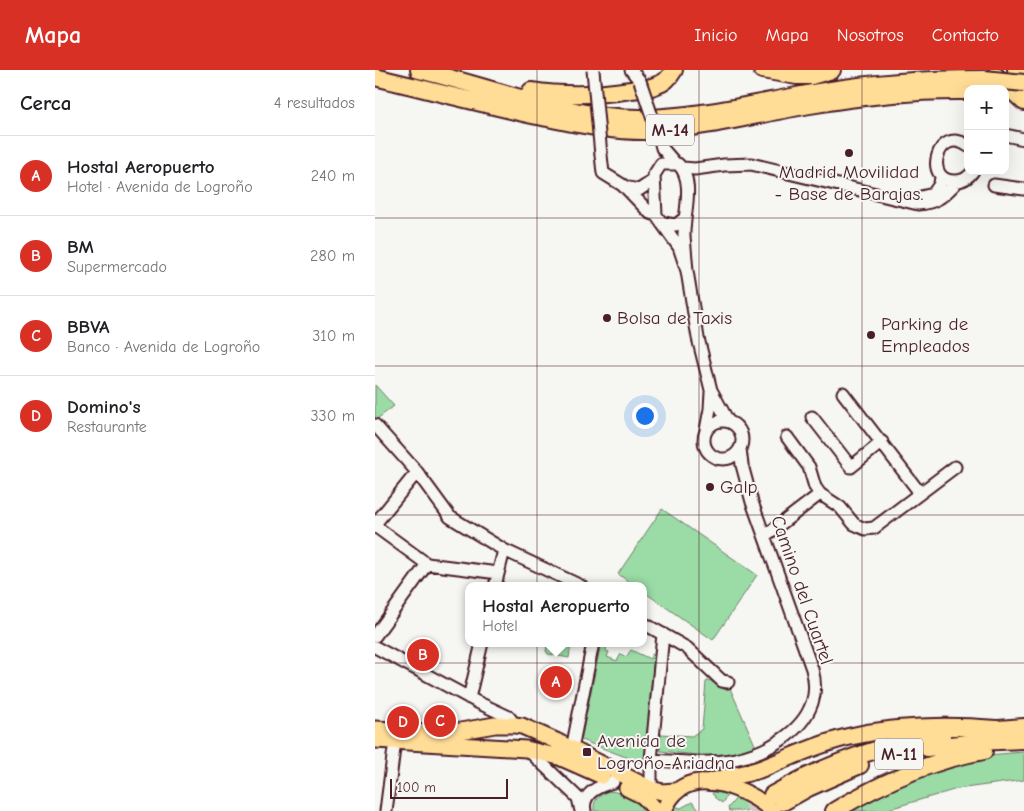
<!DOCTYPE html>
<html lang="es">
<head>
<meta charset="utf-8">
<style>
	:root { --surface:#fff; --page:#f2f2f2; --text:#202124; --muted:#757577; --line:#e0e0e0; --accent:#d93025 }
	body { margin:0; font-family:"Comic Neue",sans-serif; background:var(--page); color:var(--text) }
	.controls { position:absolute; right:15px; top:15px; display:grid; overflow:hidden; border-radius:10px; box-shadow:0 5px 20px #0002 }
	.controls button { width:45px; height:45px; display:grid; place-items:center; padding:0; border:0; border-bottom:1px solid var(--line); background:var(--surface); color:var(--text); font:25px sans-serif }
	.scale { position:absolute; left:15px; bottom:12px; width:118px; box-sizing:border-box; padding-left:5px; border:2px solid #4a1f2b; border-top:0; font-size:14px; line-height:18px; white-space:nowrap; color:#4a1f2b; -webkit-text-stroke:4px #f6f6f2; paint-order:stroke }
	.you { position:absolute; left:269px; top:345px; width:18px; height:18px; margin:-12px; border:4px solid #fff; border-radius:50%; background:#1a73e8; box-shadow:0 0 0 8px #1a73e833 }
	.badge { display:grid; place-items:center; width:32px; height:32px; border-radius:50%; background:var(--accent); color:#fff; font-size:16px; font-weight:700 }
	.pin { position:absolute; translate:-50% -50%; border:2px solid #fff; box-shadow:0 1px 5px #0006 }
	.popup { position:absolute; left:90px; top:512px; width:182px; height:65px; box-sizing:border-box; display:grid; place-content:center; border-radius:10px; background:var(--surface); filter:drop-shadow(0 1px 4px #0005); font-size:16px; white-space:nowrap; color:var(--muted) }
	.popup b { font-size:19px; color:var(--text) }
	.popup::after { content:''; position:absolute; left:50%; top:100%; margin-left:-10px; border:10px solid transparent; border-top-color:var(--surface) }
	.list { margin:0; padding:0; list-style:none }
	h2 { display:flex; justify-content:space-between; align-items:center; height:65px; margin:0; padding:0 20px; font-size:21px }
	h2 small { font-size:16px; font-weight:400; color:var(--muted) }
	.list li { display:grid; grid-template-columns:32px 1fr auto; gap:15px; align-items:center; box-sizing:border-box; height:80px; padding:0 20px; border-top:1px solid var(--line) }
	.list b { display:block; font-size:19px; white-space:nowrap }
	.list p { margin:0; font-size:16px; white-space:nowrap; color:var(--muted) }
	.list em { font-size:16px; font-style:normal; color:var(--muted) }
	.map { position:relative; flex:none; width:649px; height:741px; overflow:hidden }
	header { display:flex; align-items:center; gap:30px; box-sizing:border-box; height:70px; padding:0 25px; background:var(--accent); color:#fff }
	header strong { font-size:24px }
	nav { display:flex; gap:28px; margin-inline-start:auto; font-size:18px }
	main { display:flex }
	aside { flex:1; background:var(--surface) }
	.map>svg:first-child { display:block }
	.green { fill:#9adba6; stroke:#727d68 }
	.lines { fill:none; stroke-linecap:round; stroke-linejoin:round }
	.highway-tunnel { stroke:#d4cbca; stroke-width:16; stroke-dasharray:16 8; stroke-linecap:butt }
	.minor-casing { stroke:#4a1f2b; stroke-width:15 }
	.major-casing { stroke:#4a1f2b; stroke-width:19 }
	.highway-casing { stroke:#4a1f2b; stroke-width:20 }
	.minor { stroke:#f6f6f2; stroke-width:11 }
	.major { stroke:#ffdd96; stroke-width:15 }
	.highway { stroke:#ffdd96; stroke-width:16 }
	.minor-bridge-casing { stroke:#4a1f2b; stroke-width:15; stroke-linecap:butt }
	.highway-bridge-casing { stroke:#4a1f2b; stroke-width:20; stroke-linecap:butt }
	.minor-bridge { stroke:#f6f6f2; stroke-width:11 }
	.highway-bridge { stroke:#ffdd96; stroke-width:16 }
	.grid { fill:none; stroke:#4a1f2b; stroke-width:1; stroke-opacity:0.55 }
	.poi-dot { fill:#4a1f2b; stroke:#f6f6f2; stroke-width:2 }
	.labels { text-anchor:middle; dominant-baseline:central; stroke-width:4; stroke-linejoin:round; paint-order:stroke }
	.shield { fill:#f6f6f2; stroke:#7e6067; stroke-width:1 }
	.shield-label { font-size:18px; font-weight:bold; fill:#4a1f2b }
	.poi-label { font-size:19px; fill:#4a1f2b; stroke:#f6f6f2; text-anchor:start }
	.street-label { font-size:19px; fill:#4a1f2b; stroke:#f6f6f2 }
</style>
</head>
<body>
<header>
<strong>Mapa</strong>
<nav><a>Inicio</a><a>Mapa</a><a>Nosotros</a><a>Contacto</a></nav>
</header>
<main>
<aside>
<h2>Cerca<small>4 resultados</small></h2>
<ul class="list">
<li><span class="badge">A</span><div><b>Hostal Aeropuerto</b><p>Hotel · Avenida de Logroño</p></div><em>240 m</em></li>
<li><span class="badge">B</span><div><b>BM</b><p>Supermercado</p></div><em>280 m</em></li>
<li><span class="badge">C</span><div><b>BBVA</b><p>Banco · Avenida de Logroño</p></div><em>310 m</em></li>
<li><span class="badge">D</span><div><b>Domino's</b><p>Restaurante</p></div><em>330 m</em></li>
</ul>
</aside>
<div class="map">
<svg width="649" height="741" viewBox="0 0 649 741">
	<rect width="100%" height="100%" fill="#f6f6f2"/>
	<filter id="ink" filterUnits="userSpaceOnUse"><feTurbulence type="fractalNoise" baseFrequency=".02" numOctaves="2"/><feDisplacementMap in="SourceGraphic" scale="10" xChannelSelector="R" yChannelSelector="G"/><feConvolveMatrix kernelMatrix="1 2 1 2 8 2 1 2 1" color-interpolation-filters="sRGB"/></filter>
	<g filter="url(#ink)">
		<path class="green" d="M 0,315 L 19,336 L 2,349 L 0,348 Z
			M 287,439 L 382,505 L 338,570 L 269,522 L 268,516 L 260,516 L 243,504 Z
			M 173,573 L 196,573 L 194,588 L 173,584 L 171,581 Z
			M 226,573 L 232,573 L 231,581 L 234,582 L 232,587 L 242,591 L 246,584 L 251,587 L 256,580 L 275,589 L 277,584 L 279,586 L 269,694 L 206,670 Z
			M 334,610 L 350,620 L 354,616 L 381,677 L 341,687 L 285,681 L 286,664 L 317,666 L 327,659 L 331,612 Z
			M 649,682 L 649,710 L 582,719 L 507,741 L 468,741 L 514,715 L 612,685 Z
			M 339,720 L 353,724 L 347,733 L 339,727 L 340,726 L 337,724 Z
			M 233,721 C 246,721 264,731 272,741 L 219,741 C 218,730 223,726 233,721 Z
			M 362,727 L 385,741 L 354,741 L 353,738 Z
			M 317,732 L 325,741 L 296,741 L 298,736 L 306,738 Z"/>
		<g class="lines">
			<path class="highway-tunnel" d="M 373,741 L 397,725"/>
			<defs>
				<path id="minor" d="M 256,0 L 265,11
					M 630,65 L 649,69
					M 285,70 L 287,78 L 300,93
					M 593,76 C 562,54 547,113 581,111 C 588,111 594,107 598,101
					M 226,85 L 228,103 L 249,116 L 275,143 L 281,145
					M 308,98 L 320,99 L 349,95 L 376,94 L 543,134 C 563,133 569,125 583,111
					M 619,115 L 649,119
					M 249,117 L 264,120 L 279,110
					M 546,127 L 558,124 L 565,114 L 566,106
					M 310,148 L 301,155 L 294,154 L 286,152 L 281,145 L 279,105 L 286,94 L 303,94 C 321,111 308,145 309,166 C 310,178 311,189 312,201
					M 286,152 L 304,177 L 312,201 L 323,268 L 336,320 L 353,351
					M 468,323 L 545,423
					M 437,347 L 476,397 L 507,372
					M329 370a19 19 0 1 1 38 0a19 19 0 1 1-38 0Z
					M 0,355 L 42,402 L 75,447 L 129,480 L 206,516
					M 331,360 L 335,339 L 336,322
					M 412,367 L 434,397 L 440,417 L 445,424 L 465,437 L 479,454 L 490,459 L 499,458 L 580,397
					M 0,454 L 42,402
					M 0,456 L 52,494 L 123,503
					M 390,466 L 445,424
					M 120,516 L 129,480
					M 268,553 L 312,578 L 347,611 L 353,612
					M 0,566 L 52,494
					M 0,577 L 102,632 L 134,647 L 140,655
					M 94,628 L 107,573
					M 197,679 L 218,573
					M 153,680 L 200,725 L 203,728 L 206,741
					M 276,690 C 303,691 333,695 360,689 C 390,683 427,663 437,633 C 441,622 440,610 437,599 L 377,432 L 367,395 L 365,379
					M 276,719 L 276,690 L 288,564
					M 11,741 L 20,671
					M 210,741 C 206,723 224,716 238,712"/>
				<path id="major" d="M 0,659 L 74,663 L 120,655 L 140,655 L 147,656 L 181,671 L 276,719 L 287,722 L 300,721
					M 0,670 L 151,679 L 184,687 L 227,706
					M 252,718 L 268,726 L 282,741
					M 289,741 C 307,691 368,715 398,741"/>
				<path id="highway" d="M 44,0 C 116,17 194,49 268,48 C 328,47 385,32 444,22 C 499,12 553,9 609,9
					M 387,0 L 422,6 L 436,6 L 457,0
					M 641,0 L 649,9
					M 620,5 L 649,32
					M 0,7 C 54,20 108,34 162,46 C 199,53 237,62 274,61 C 329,59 381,44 435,35 C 487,26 540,20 593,21
					M 156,21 C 189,26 223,25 256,20 C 265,19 274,19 282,15 C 290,13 295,7 299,0
					M 611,660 L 649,657
					M 552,678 L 600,672 L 649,670
					M 335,712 C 350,707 367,705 383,700 C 413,689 441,674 473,667 C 521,656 572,655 621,659
					M 397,725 C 451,694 506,674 567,666
					M 408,732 L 433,718 L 485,695
					M 459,741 C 506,713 555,690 609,681"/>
			</defs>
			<use href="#minor" class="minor-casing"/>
			<use href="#major" class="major-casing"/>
			<use href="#highway" class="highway-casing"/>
			<use href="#minor" class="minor"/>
			<use href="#major" class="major"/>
			<use href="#highway" class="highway"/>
			<defs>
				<path id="minor-bridge" d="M 218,0 L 226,85
					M 265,11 L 285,70"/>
				<path id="highway-bridge" d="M 609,9 L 649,13"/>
			</defs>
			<use href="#minor-bridge" class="minor-bridge-casing"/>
			<use href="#highway-bridge" class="highway-bridge-casing"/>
			<use href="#minor-bridge" class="minor-bridge"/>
			<use href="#highway-bridge" class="highway-bridge"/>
		</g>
	</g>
	<path class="grid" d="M 162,0 L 162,741M 324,0 L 324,741M 487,0 L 487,741M 0,148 L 649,148M 0,296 L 649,296M 0,445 L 649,445M 0,593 L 649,593"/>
	<g class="poi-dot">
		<circle cx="474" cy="83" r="5"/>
		<circle cx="232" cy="248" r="5"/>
		<circle cx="496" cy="265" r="5"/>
		<circle cx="335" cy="417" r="5"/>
		<rect x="207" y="677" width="10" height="10" rx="2.5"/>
	</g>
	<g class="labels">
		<g class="shield">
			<rect x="271" y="44.5" width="48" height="31" rx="4"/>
			<rect x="500" y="668.5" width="48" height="31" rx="4"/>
		</g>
		<g class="shield-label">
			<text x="295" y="60">M-14</text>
			<text x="524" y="684">M-11</text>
		</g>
		<g class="poi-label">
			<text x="474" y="102" text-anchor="middle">Madrid Movilidad<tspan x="474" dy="22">- Base de Barajas.</tspan></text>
			<text x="242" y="248">Bolsa de Taxis</text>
			<text x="506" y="254">Parking de<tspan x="506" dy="22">Empleados</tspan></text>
			<text x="345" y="417">Galp</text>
			<text x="222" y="671">Avenida de<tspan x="222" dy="22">Logroño-Ariadna</tspan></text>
		</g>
		<g class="street-label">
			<text transform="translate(427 520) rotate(71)">Camino del Cuartel</text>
		</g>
	</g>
</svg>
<div class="controls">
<button>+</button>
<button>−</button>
</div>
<div class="scale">100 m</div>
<div class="you"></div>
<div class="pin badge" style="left:181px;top:612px">A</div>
<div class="popup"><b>Hostal Aeropuerto</b>Hotel</div>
<div class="pin badge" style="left:48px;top:585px">B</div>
<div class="pin badge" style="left:65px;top:651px">C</div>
<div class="pin badge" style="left:28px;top:652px">D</div>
</div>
</main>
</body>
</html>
